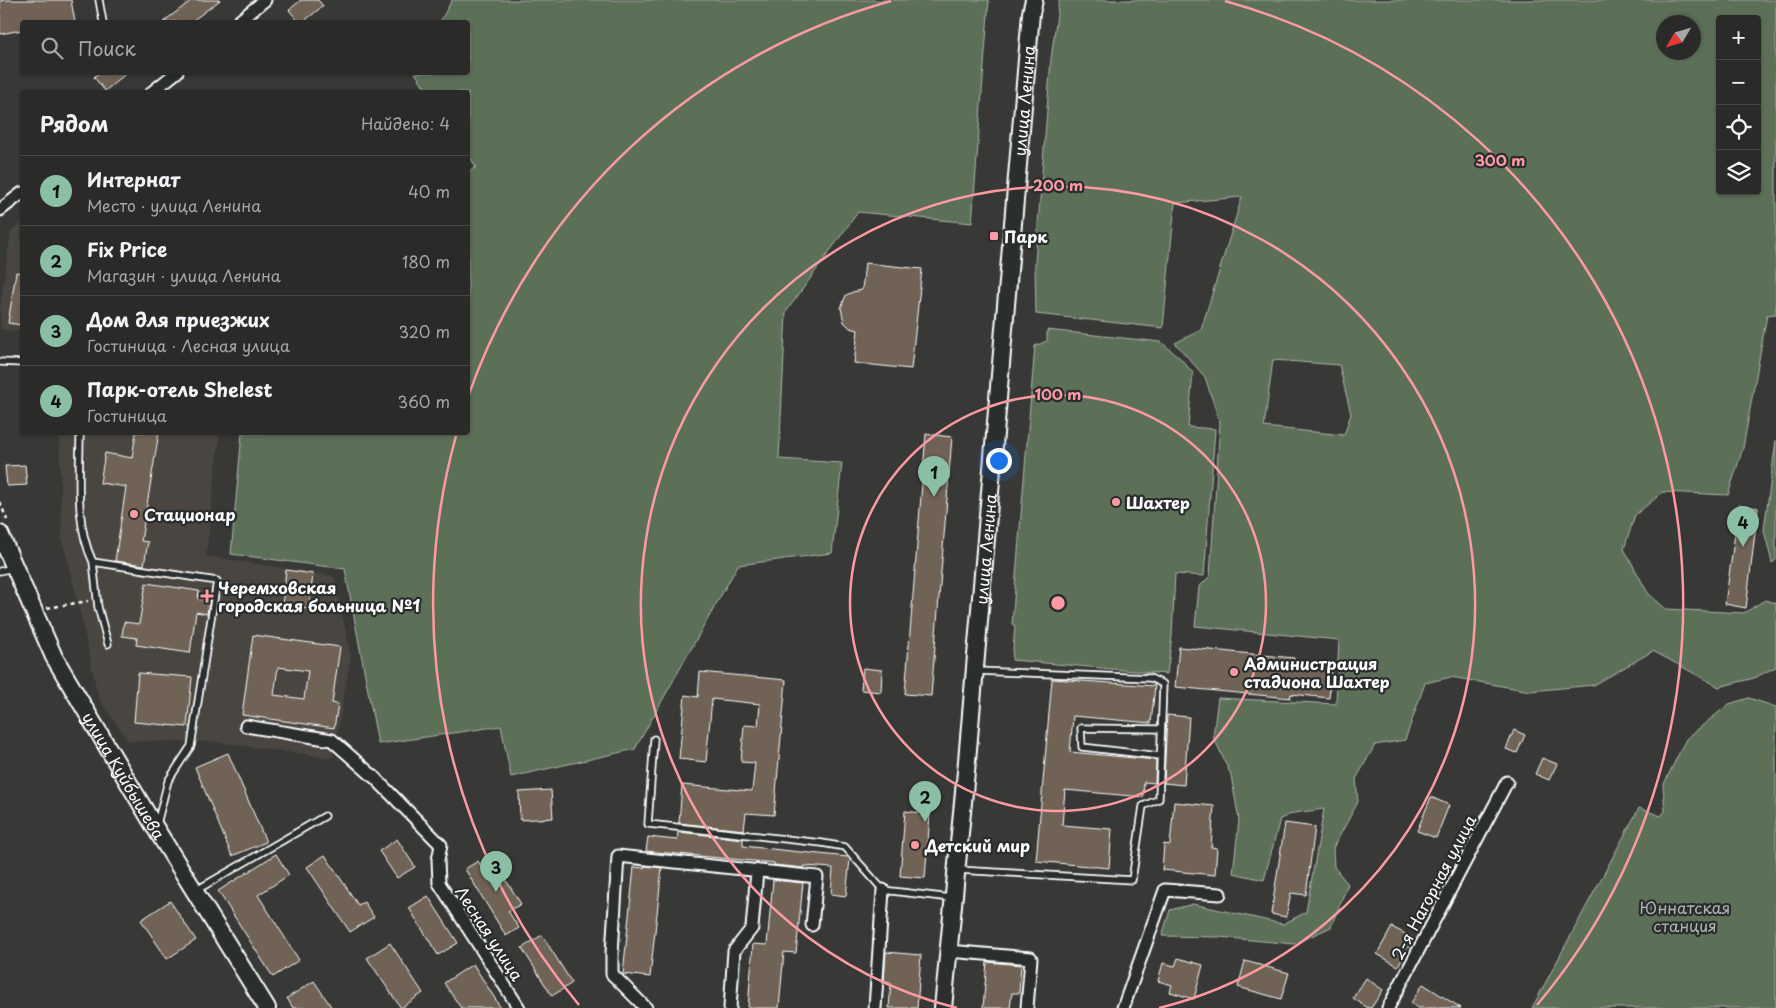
<!DOCTYPE html>
<html lang="ru">
<head>
<meta charset="utf-8">
<style>
	:root { --surface:#2a2a28; --page:#323230; --text:#f1f3f6; --muted:#a5a7a8; --line:#464645; --accent:#8abfa5 }
	body { margin:0; font-family:"Playpen Sans",sans-serif; background:var(--page); color:var(--text) }
	.controls { position:absolute; right:15px; top:15px; display:grid; overflow:hidden; border-radius:5px; box-shadow:0 1px 4px #0004 }
	.controls button { width:45px; height:45px; display:grid; place-items:center; padding:0; border:0; border-bottom:1px solid var(--line); background:var(--surface); color:var(--text); font:25px sans-serif }
	.compass { position:absolute; left:1656px; top:15px; width:45px; height:45px; border-radius:50%; background:var(--surface); box-shadow:0 1px 4px #0004; rotate:232deg }
	.you { position:absolute; left:998px; top:460px; width:18px; height:18px; margin:-12px; border:4px solid #fff; border-radius:50%; background:#1a73e8; box-shadow:0 0 0 8px #1a73e833 }
	.badge { display:grid; place-items:center; width:32px; height:32px; border-radius:50%; background:var(--accent); color:#111; font-size:16px; font-weight:700 }
	.pin { position:absolute; translate:-50% -41px; filter:drop-shadow(0 1px 2px #0008) }
	.pin::after { content:''; position:absolute; top:26px; width:18px; height:15px; background:inherit; clip-path:polygon(0 0,100% 0,50% 100%) }
	.list { margin:0; padding:0; list-style:none }
	h2 { display:flex; justify-content:space-between; align-items:center; height:65px; margin:0; padding:0 20px; font-size:21px }
	h2 small { font-size:16px; font-weight:400; color:var(--muted) }
	.list li { display:grid; grid-template-columns:32px 1fr auto; gap:15px; align-items:center; box-sizing:border-box; height:70px; padding:0 20px; border-top:1px solid var(--line) }
	.list b { display:block; font-size:19px; white-space:nowrap }
	.list p { margin:0; font-size:16px; white-space:nowrap; color:var(--muted) }
	.list em { font-size:16px; font-style:normal; color:var(--muted) }
	.icon { flex:none; width:28px; height:28px; fill:none; stroke:currentColor; stroke-width:2; stroke-linecap:round; stroke-linejoin:round }
	.map { position:relative; flex:none; width:1776px; height:1008px; overflow:hidden }
	.search { position:absolute; background:var(--surface); box-shadow:0 1px 4px #0004; left:20px; top:20px; width:450px; height:55px; display:flex; align-items:center; gap:12px; box-sizing:border-box; padding:0 18px; border-radius:5px; color:var(--muted); font-size:19px }
	.panel { position:absolute; background:var(--surface); box-shadow:0 1px 4px #0004; left:20px; top:90px; width:450px; height:345px; border-radius:5px }
	.map>svg:first-child { display:block }
	.built { fill:#494540 }
	.green { fill:#5c6f59; stroke:#aeb7ac; fill-rule:evenodd }
	.building { fill:#706456; stroke:#fff; fill-rule:evenodd }
	.lines { fill:none; stroke-linecap:round; stroke-linejoin:round }
	.lane-casing { stroke:#fff; stroke-width:9 }
	.street-casing { stroke:#fff; stroke-width:15 }
	.secondary-casing { stroke:#fff; stroke-width:20 }
	.path { stroke:#fff; stroke-width:2.5; stroke-dasharray:4 4; stroke-linecap:butt }
	.lane { stroke:#2a2d2e; stroke-width:5.5 }
	.street { stroke:#2a2d2e; stroke-width:11 }
	.secondary { stroke:#2a2d2e; stroke-width:16 }
	.ring { fill:none; stroke:#ff9aa2; stroke-width:2.5 }
	.poi-dot { fill:#ff9aa2; stroke:#2a2d2e; stroke-width:2 }
	.labels { text-anchor:middle; dominant-baseline:central; stroke-width:4.5; stroke-linejoin:round; paint-order:stroke }
	.street-label { font-size:16px; fill:#fff; stroke:#2a2d2e }
	.poi-label { font-size:16px; font-weight:bold; fill:#fff; stroke:#2a2d2e; text-anchor:start }
	.park-label { font-size:16px; fill:#aeb7ac; stroke:#2a2d2e }
	.centre { fill:#ff9aa2; stroke:#2a2d2e; stroke-width:2.5 }
	.ring-label { font-size:15px; text-anchor:middle; font-weight:bold; fill:#ff9aa2; stroke:#2a2d2e; stroke-width:4.5; stroke-linejoin:round; paint-order:stroke }
</style>
</head>
<body>
<div class="map">
<svg width="1776" height="1008" viewBox="0 0 1776 1008">
	<rect width="100%" height="100%" fill="#383836"/>
	<filter id="ink" filterUnits="userSpaceOnUse"><feTurbulence type="fractalNoise" baseFrequency=".02" numOctaves="2"/><feDisplacementMap in="SourceGraphic" scale="10" xChannelSelector="R" yChannelSelector="G"/><feConvolveMatrix kernelMatrix="1 2 1 2 8 2 1 2 1" color-interpolation-filters="sRGB"/></filter>
	<g filter="url(#ink)">
		<path class="built" d="M 22,222 L 22,332 L 0,329 L 0,308 L 11,231 Z
			M 59,433 L 220,433 L 206,556 L 334,576 L 351,656 L 333,758 L 216,742 L 128,741 L 98,697 L 81,616 L 62,539 Z"/>
		<path class="green" d="M 452,0 L 989,0 L 972,223 L 858,212 L 786,312 L 779,459 L 842,463 L 832,553 L 738,565 L 635,749 L 511,777 L 501,726 L 378,744 L 345,569 L 231,554 L 242,433 L 468,432 L 468,172 L 476,167 L 468,154 L 468,92 L 428,92 L 415,73 L 468,72 L 468,22 L 440,22 Z
			M 1059,0 L 1776,0 L 1776,314 L 1767,315 L 1743,448 L 1728,495 L 1663,492 L 1635,515 L 1624,549 L 1648,593 L 1666,609 L 1744,613 L 1765,600 L 1776,603 L 1776,667 L 1754,678 L 1719,687 L 1653,651 L 1594,685 L 1530,691 L 1451,677 L 1425,683 L 1405,740 L 1375,745 L 1356,779 L 1358,802 L 1333,848 L 1334,867 L 1348,884 L 1331,927 L 1294,944 L 1219,937 L 1162,936 L 1170,910 L 1193,904 L 1283,924 L 1306,912 L 1324,809 L 1294,813 L 1280,819 L 1264,880 L 1233,873 L 1239,820 L 1231,775 L 1213,736 L 1218,698 L 1336,704 L 1339,640 L 1195,626 L 1199,587 L 1210,576 L 1220,423 L 1205,377 L 1175,343 L 1201,330 L 1242,197 L 1175,203 L 1163,328 L 1036,314 L 1035,263 L 1051,59 ZM 1720,19 L 1757,19 L 1757,191 L 1720,191 ZM 1664,22 L 1694,22 L 1694,52 L 1664,52 ZM 1273,360 L 1339,365 L 1351,414 L 1344,435 L 1264,427 Z
			M 1047,330 L 1161,342 L 1180,358 L 1193,373 L 1188,427 L 1215,429 L 1204,576 L 1175,574 L 1172,636 L 1167,674 L 1012,660 L 1015,626 L 1012,624 L 1035,346 L 1047,341 Z
			M 1776,440 L 1776,560 L 1772,563 L 1764,530 Z
			M 1749,698 L 1776,707 L 1776,1008 L 1532,1008 L 1639,808 L 1661,816 L 1665,811 L 1663,786 L 1686,739 L 1729,704 Z"/>
		<path class="building" d="M 5,0 L 71,0 L 75,22 L 22,22 L 22,30 L 0,34 L 0,1 Z
			M 192,0 L 220,0 L 191,22 L 163,22 Z
			M 301,0 L 318,0 L 323,6 L 303,22 L 299,22 L 289,10 Z
			M 100,72 L 128,72 L 105,91 L 94,77 Z
			M 865,263 L 922,269 L 911,369 L 854,363 L 858,330 L 850,328 L 844,322 L 841,308 L 846,295 L 853,292 L 862,290 Z
			M 16,272 L 22,273 L 22,325 L 8,323 Z
			M 136,432 L 159,432 L 141,541 L 148,542 L 144,565 L 115,561 L 126,487 L 100,483 L 105,453 L 132,458 Z
			M 926,434 L 952,437 L 931,696 L 905,694 Z
			M 25,465 L 27,485 L 7,486 L 5,466 Z
			M 1739,505 L 1758,508 L 1746,608 L 1725,604 Z
			M 286,570 L 313,574 L 309,609 L 282,606 Z
			M 146,583 L 199,591 L 198,599 L 209,600 L 207,614 L 196,612 L 190,653 L 136,645 L 137,638 L 122,636 L 124,622 L 139,624 Z
			M 253,635 L 340,647 L 332,703 L 338,704 L 334,728 L 242,715 ZM 278,667 L 308,671 L 304,699 L 274,695 Z
			M 1179,647 L 1294,658 L 1294,664 L 1332,668 L 1329,698 L 1291,694 L 1290,698 L 1175,687 Z
			M 863,668 L 882,670 L 881,692 L 861,690 Z
			M 700,672 L 786,680 L 774,815 L 746,813 L 744,830 L 679,823 L 682,785 L 752,791 L 755,763 L 741,762 L 744,725 L 758,726 L 760,704 L 712,699 L 706,762 L 679,759 L 685,695 L 698,697 Z
			M 138,673 L 192,677 L 187,727 L 134,722 Z
			M 1052,679 L 1155,686 L 1151,723 L 1073,716 L 1070,752 L 1156,760 L 1155,783 L 1144,782 L 1143,797 L 1065,790 L 1062,825 L 1112,829 L 1109,868 L 1036,861 Z
			M 1167,715 L 1189,717 L 1184,785 L 1164,783 Z
			M 1514,730 L 1525,735 L 1517,753 L 1506,749 Z
			M 228,753 L 266,842 L 232,856 L 195,767 Z
			M 1542,758 L 1557,764 L 1549,780 L 1535,774 Z
			M 551,790 L 553,818 L 520,820 L 519,792 Z
			M 1431,797 L 1449,805 L 1436,838 L 1417,831 Z
			M 1174,802 L 1214,806 L 1211,847 L 1217,848 L 1215,875 L 1162,870 L 1164,844 L 1170,845 Z
			M 905,811 L 930,814 L 925,878 L 900,876 Z
			M 1285,823 L 1315,827 L 1306,895 L 1291,893 L 1286,917 L 1271,914 Z
			M 678,832 L 743,839 L 743,846 L 848,857 L 850,859 L 846,896 L 831,894 L 833,868 L 804,866 L 804,868 L 774,865 L 774,863 L 646,851 L 648,837 L 677,840 Z
			M 397,839 L 415,867 L 397,878 L 379,851 Z
			M 276,854 L 289,875 L 258,895 L 299,960 L 273,977 L 218,891 Z
			M 325,855 L 358,905 L 364,902 L 374,917 L 350,932 L 307,867 Z
			M 478,861 L 490,881 L 502,874 L 521,904 L 508,911 L 519,928 L 506,936 L 465,869 Z
			M 645,866 L 662,868 L 650,977 L 623,974 L 634,867 L 644,868 Z
			M 773,880 L 803,883 L 796,953 L 784,952 L 779,1008 L 748,1008 L 753,944 L 767,945 Z
			M 428,896 L 458,943 L 438,955 L 409,908 Z
			M 170,901 L 196,940 L 167,959 L 141,920 Z
			M 1392,927 L 1413,938 L 1398,966 L 1377,954 Z
			M 542,935 L 572,983 L 552,996 L 522,948 Z
			M 390,943 L 423,993 L 401,1008 L 367,958 Z
			M 886,952 L 921,955 L 917,1008 L 889,1008 L 891,983 L 884,982 Z
			M 1178,958 L 1203,965 L 1194,999 L 1170,992 L 1172,985 L 1158,981 L 1163,963 L 1175,966 Z
			M 1245,961 L 1289,973 L 1281,999 L 1238,987 Z
			M 987,962 L 1021,965 L 1019,993 L 1012,993 L 1010,1008 L 983,1008 Z
			M 473,964 L 501,1008 L 461,1008 L 444,983 Z
			M 1366,978 L 1383,990 L 1371,1008 L 1368,1008 L 1353,998 Z
			M 314,981 L 332,1008 L 293,1008 L 287,998 Z
			M 1423,984 L 1461,1008 L 1418,1008 L 1411,1003 Z"/>
		<g class="lines">
			<defs>
				<path id="lane" d="M 99,0 L 103,22
					M 0,362 L 22,363
					M 80,432 C 80,476 74,522 93,562 L 217,581 L 191,746 L 168,781 L 157,824
					M 93,562 L 98,607 L 108,644
					M 0,571 L 12,568
					M 654,739 L 648,824 L 822,843 L 845,847 L 883,890 L 951,898
					M 1160,756 L 1082,747 L 1081,728 L 1161,729
					M 958,870 L 1132,880 L 1143,806 L 1159,799 L 1163,684 L 1150,678 L 977,671
					M 195,891 L 325,816"/>
				<path id="street" d="M 238,22 L 265,0
					M 152,92 L 177,72
					M 0,210 L 22,193
					M 246,726 L 332,740 L 374,777 L 441,845 L 438,860 L 439,883 L 519,1008
					M 949,951 L 1031,958 L 1027,1008
					M 646,1008 L 612,974 L 612,953 L 618,856 L 817,877 L 812,925
					M 730,1008 L 734,951 L 752,928 L 757,871
					M 875,1008 L 883,890
					M 1123,1008 L 1165,890 L 1220,894
					M 1388,1008 L 1507,782"/>
				<g id="secondary">
					<path id="s1" d="M 0,534 L 54,657 L 156,829 L 267,1008"/>
					<path id="s2" d="M 943,1008 L 967,761 L 1031,13 L 1034,0"/>
				</g>
			</defs>
			<use href="#lane" class="lane-casing"/>
			<use href="#street" class="street-casing"/>
			<use href="#secondary" class="secondary-casing"/>
			<path class="path" d="M 0,502 L 7,520
				M 47,608 L 88,601"/>
			<use href="#lane" class="lane"/>
			<use href="#street" class="street"/>
			<use href="#secondary" class="secondary"/>
		</g>
	</g>
	<g class="ring">
		<circle cx="1058" cy="603" r="208"/>
		<path d="M957 1008A417 417 0 1 1 1159 1008"/>
		<path d="M579 1005A625 625 0 0 1 456 436M469 394A625 625 0 0 1 891 1M1225 1A625 625 0 0 1 1537 1005"/>
	</g>
	<g class="poi-dot">
		<rect x="989" y="231" width="10" height="10" rx="2.5"/>
		<circle cx="1116" cy="502" r="5"/>
		<circle cx="134" cy="514" r="5"/>
		<path d="M204.5 588.5h5v5h5v5h-5v5h-5v-5h-5v-5h5z"/>
		<circle cx="1234" cy="672" r="5"/>
		<circle cx="915" cy="845" r="5"/>
	</g>
	<g class="labels">
		<g class="street-label">
			<text stroke="none"><textPath href="#s2" startOffset="911">улица Ленина</textPath></text>
			<text stroke="none"><textPath href="#s2" startOffset="461">улица Ленина</textPath></text>
			<text stroke="none"><textPath href="#s1" startOffset="272">улица Куйбышева</textPath></text>
			<text transform="translate(1433 887) rotate(-62)">2-я Нагорная улица</text>
			<text transform="translate(490 933) rotate(57)">Лесная улица</text>
		</g>
		<g class="poi-label">
			<text x="1004" y="236">Парк</text>
			<text x="1126" y="502">Шахтер</text>
			<text x="144" y="514">Стационар</text>
			<text x="218" y="587">Черемховская<tspan x="218" dy="18">городская больница №1</tspan></text>
			<text x="1244" y="663">Администрация<tspan x="1244" dy="18">стадиона Шахтер</tspan></text>
			<text x="925" y="845">Детский мир</text>
		</g>
		<g class="park-label">
			<text x="1685" y="907">Юннатская<tspan x="1685" dy="18">станция</tspan></text>
		</g>
	</g>
	<circle cx="1058" cy="603" r="8" class="centre"/>
	<g class="ring-label">
		<text x="1500" y="166">300 m</text>
		<text x="1058" y="191">200 m</text>
		<text x="1058" y="400">100 m</text>
	</g>
</svg>
<div class="controls">
<button>+</button>
<button>−</button>
<button><svg class="icon" aria-label="locate" viewBox="0 0 24 24"><circle cx="12" cy="12" r="6"/><path d="M12 2v4M12 18v4M2 12h4M18 12h4"/></svg></button>
<button><svg class="icon" aria-label="layers" viewBox="0 0 24 24"><path d="M12 4l9 5-9 5-9-5zM3 14l9 5 9-5"/></svg></button>
</div>
<svg class="compass" viewBox="-18 -18 36 36"><path d="M0-13l5 13h-10z" fill="#e53935"/><path d="M0 13l5-13h-10z" fill="#a5a7a8"/></svg>
<div class="you"></div>
<div class="pin badge" style="left:934px;top:497px">1</div>
<div class="pin badge" style="left:925px;top:822px">2</div>
<div class="pin badge" style="left:496px;top:892px">3</div>
<div class="pin badge" style="left:1743px;top:547px">4</div>
<div class="search"><svg class="icon" aria-label="search" viewBox="0 0 24 24"><circle cx="10" cy="10" r="6"/><path d="M15 15l6 6"/></svg>Поиск</div>
<section class="panel">
<h2>Рядом<small>Найдено: 4</small></h2>
<ul class="list">
<li><span class="badge">1</span><div><b>Интернат</b><p>Место · улица Ленина</p></div><em>40 m</em></li>
<li><span class="badge">2</span><div><b>Fix Price</b><p>Магазин · улица Ленина</p></div><em>180 m</em></li>
<li><span class="badge">3</span><div><b>Дом для приезжих</b><p>Гостиница · Лесная улица</p></div><em>320 m</em></li>
<li><span class="badge">4</span><div><b>Парк-отель Shelest</b><p>Гостиница</p></div><em>360 m</em></li>
</ul>
</section>
</div>
</body>
</html>
